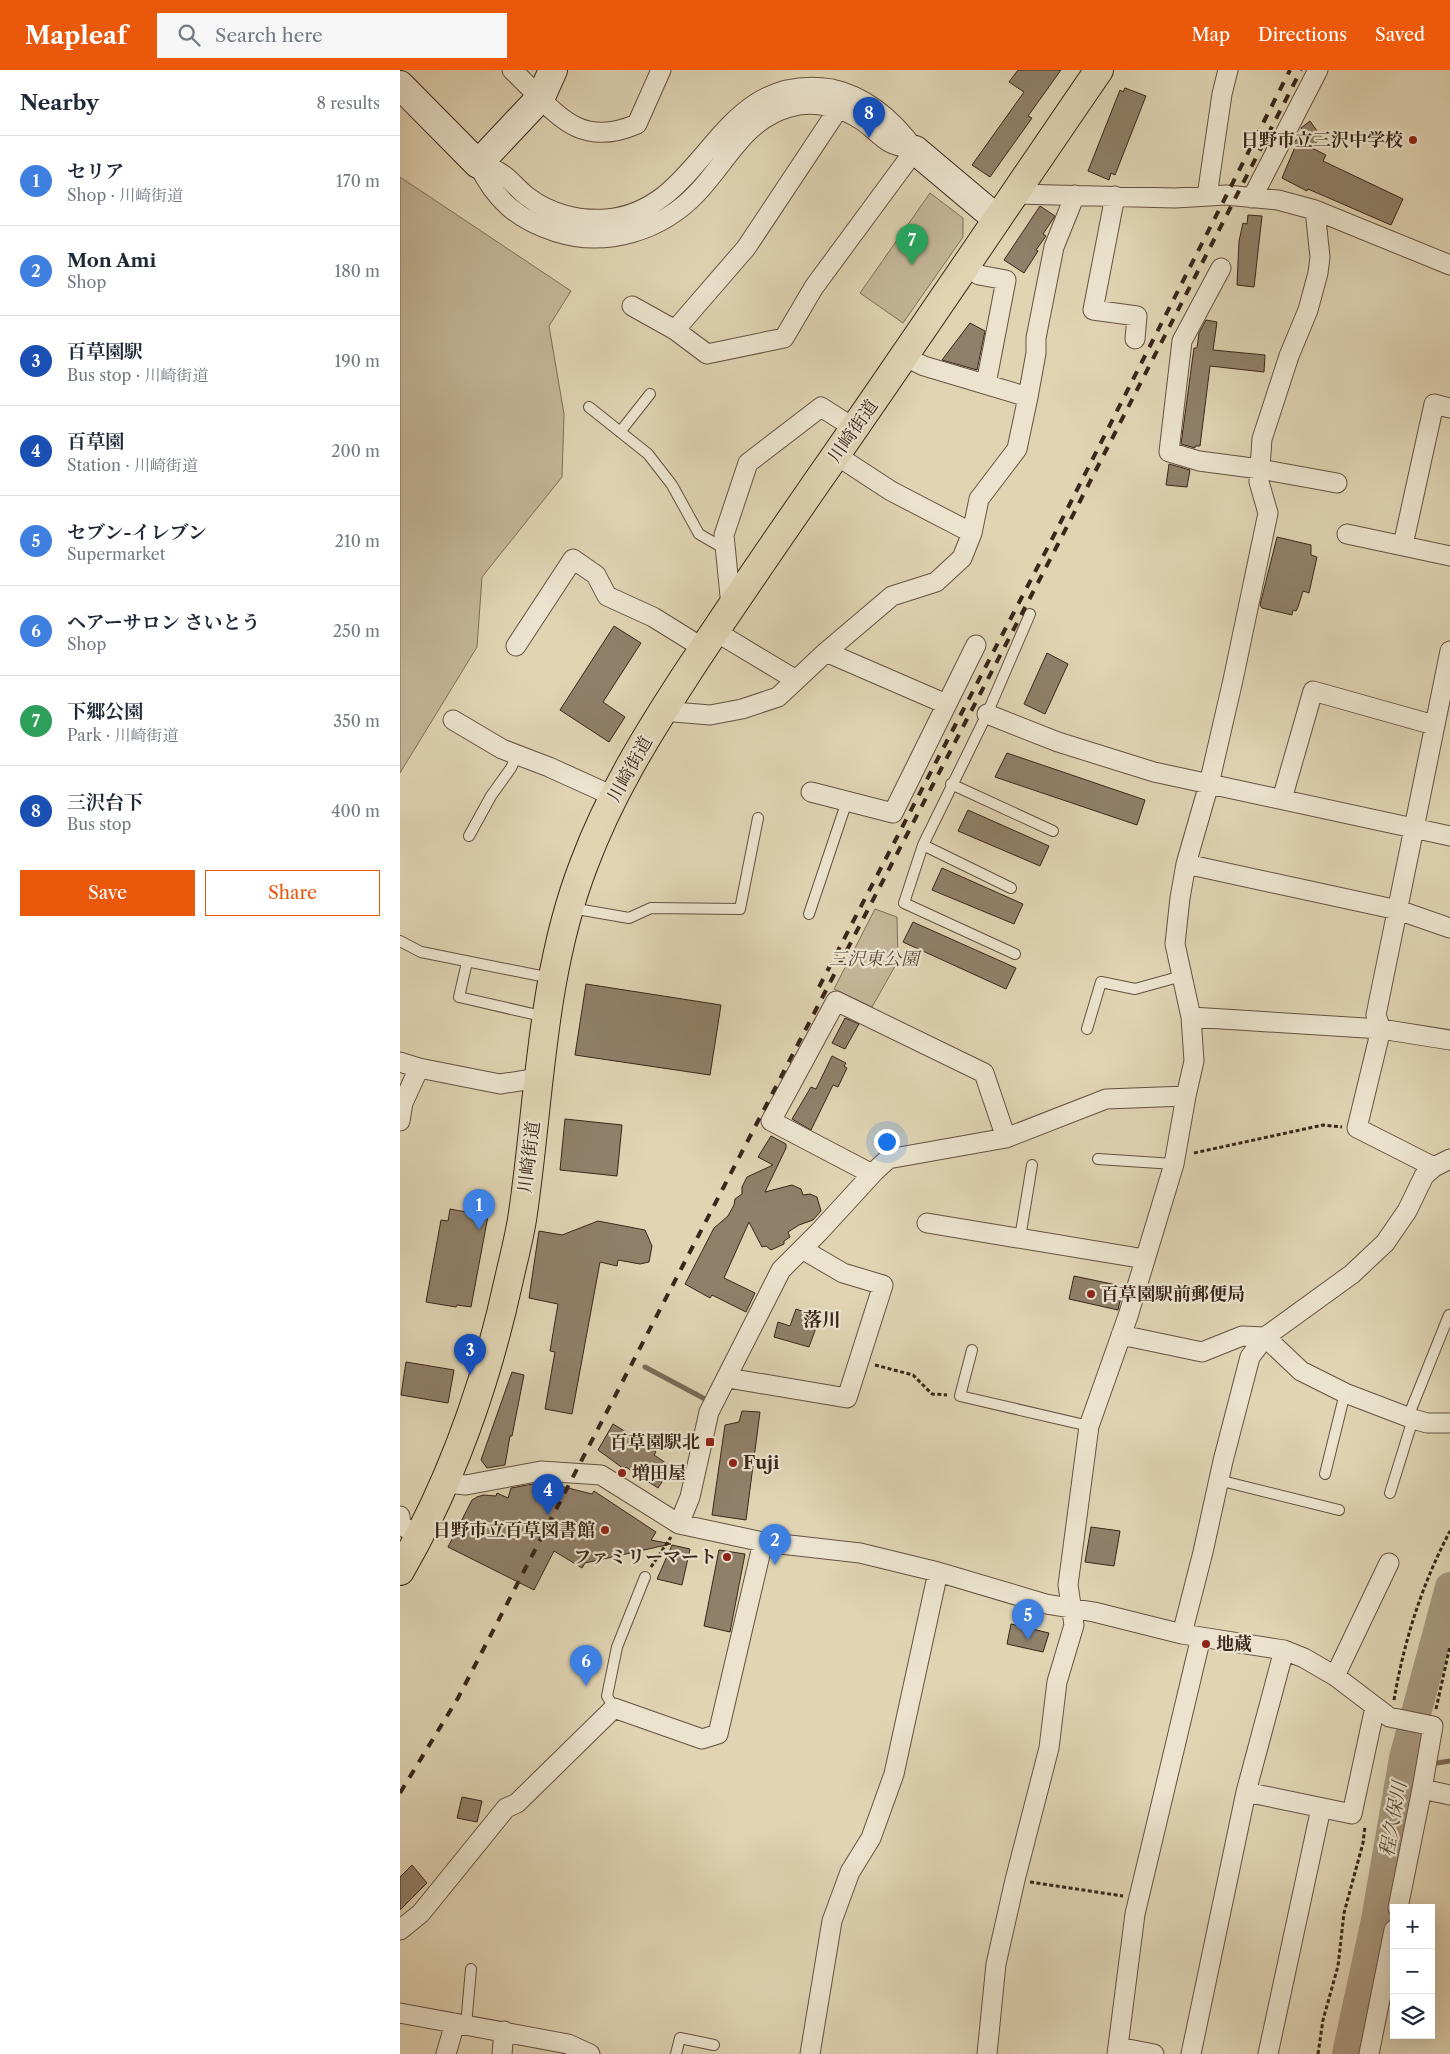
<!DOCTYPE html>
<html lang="en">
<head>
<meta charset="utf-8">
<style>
	:root { --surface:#fff; --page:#f6f6f7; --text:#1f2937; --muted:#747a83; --line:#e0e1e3; --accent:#ea580c }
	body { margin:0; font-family:"Libre Caslon Text","Noto Serif JP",serif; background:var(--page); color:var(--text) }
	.controls { position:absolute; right:15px; bottom:15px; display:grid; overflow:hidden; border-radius:0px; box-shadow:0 5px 20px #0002 }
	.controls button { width:45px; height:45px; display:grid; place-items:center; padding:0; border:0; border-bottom:1px solid var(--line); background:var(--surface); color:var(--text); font:25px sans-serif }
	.you { position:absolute; left:486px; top:1071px; width:18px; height:18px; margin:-12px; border:4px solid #fff; border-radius:50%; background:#1a73e8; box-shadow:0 0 0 8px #1a73e833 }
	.badge { display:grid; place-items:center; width:32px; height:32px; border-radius:50%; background:var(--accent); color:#fff; font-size:16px; font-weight:700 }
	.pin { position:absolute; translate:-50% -41px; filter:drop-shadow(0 1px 2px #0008) }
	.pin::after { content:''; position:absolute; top:26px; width:18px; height:15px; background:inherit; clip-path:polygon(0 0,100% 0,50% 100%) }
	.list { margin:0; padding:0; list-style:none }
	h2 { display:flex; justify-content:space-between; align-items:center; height:65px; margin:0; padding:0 20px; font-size:21px }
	h2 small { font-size:16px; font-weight:400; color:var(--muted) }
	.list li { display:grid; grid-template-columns:32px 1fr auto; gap:15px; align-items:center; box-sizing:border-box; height:90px; padding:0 20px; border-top:1px solid var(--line) }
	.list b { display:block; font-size:19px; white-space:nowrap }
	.list p { margin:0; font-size:16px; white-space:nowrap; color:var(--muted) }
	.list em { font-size:16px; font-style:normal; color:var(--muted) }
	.actions { display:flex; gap:10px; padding:15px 20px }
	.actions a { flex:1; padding:11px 0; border:1px solid var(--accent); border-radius:0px; text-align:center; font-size:18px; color:var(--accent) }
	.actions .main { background:var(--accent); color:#fff }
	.icon { flex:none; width:28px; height:28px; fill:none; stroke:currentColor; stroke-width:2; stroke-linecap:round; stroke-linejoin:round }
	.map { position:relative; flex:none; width:1050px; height:1984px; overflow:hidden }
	header { display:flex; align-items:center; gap:30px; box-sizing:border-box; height:70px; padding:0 25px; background:var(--accent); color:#fff }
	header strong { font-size:24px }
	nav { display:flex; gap:28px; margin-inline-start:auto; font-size:18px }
	.search { width:350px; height:45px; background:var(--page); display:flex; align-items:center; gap:12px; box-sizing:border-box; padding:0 18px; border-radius:0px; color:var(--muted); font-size:19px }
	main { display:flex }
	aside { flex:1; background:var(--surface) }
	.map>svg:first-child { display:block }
	.green { fill:#c4b699; stroke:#7f6e5a }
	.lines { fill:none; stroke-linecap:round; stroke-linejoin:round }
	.stream { stroke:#7c6a57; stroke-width:5 }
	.river { stroke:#a8987f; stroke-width:30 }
	.building { fill:#90806a; stroke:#3a251a }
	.lane-casing { stroke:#645140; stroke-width:12 }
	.street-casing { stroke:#645140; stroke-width:21 }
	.secondary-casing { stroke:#3a251a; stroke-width:30 }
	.primary-casing { stroke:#3a251a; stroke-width:30 }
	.path { stroke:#3a251a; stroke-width:3; stroke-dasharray:4 2.5; stroke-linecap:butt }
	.lane { stroke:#ebe3ce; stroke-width:10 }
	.street { stroke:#ebe3ce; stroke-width:19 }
	.secondary { stroke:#ebe3ce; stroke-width:28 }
	.primary { stroke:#e0d4b3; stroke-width:28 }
	.rail { stroke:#3a251a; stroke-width:4; stroke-dasharray:9 9; stroke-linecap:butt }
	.poi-dot { fill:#8f2418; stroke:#ebe3ce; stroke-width:2 }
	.labels { text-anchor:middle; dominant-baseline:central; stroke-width:4.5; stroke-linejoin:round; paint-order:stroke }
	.poi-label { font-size:18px; font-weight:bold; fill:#3a251a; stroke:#ebe3ce; text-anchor:end }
	.street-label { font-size:18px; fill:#3a251a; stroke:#ebe3ce }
	.park-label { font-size:18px; font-style:italic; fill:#5c493a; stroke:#ebe3ce }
	.neighbourhood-label { font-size:19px; font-weight:bold; fill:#3a251a; stroke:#ebe3ce }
	.water-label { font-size:19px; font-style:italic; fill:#5b4838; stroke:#ebe3ce }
</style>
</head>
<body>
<header>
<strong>Mapleaf</strong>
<div class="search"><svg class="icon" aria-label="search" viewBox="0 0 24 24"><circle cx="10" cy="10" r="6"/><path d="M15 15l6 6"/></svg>Search here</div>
<nav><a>Map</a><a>Directions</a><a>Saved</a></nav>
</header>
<main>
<aside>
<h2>Nearby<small>8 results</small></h2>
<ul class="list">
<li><span class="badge" style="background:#3f7fe0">1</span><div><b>セリア</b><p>Shop · 川崎街道</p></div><em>170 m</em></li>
<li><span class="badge" style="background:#3f7fe0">2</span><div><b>Mon Ami</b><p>Shop</p></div><em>180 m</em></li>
<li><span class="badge" style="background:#1a4fb4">3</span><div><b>百草園駅</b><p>Bus stop · 川崎街道</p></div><em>190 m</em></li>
<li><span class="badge" style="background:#1a4fb4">4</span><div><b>百草園</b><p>Station · 川崎街道</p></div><em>200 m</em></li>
<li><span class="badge" style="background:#3f7fe0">5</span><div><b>セブン-イレブン</b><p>Supermarket</p></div><em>210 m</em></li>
<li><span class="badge" style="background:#3f7fe0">6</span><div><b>ヘアーサロン さいとう</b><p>Shop</p></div><em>250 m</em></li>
<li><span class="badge" style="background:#2e9e5b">7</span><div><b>下郷公園</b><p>Park · 川崎街道</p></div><em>350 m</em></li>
<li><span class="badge" style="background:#1a4fb4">8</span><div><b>三沢台下</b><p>Bus stop</p></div><em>400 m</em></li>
</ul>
<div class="actions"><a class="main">Save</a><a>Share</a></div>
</aside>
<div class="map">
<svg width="1050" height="1984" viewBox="0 0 1050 1984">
	<rect width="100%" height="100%" fill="#e0d4b3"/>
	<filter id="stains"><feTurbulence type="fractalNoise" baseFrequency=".004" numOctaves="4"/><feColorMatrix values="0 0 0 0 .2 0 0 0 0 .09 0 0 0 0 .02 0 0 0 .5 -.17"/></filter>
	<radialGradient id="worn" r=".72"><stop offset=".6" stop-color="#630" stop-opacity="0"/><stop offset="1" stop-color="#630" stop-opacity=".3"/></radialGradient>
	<path class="green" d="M 0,107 L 171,221 L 149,256 L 164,344 L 162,407 L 82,507 L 77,577 L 0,703 Z
		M 530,123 L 563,148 L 563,167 L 503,253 L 460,223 Z
		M 475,839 L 497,847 L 498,891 L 472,937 L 434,919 Z"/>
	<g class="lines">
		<path class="stream" d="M 245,1297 L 305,1329
			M 1037,1693 L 1050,1691
			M 1003,1695 L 1015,1694"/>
		<path class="river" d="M 947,1984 L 976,1850 L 1004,1688 L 1050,1517"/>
	</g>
	<path class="building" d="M 618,0 L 661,0 L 628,46 L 632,48 L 590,107 L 572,95 L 624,22 L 609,12 Z
		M 725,18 L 746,26 L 715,105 L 711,103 L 709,110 L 688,101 L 720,20 L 723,22 Z
		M 910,51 L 922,68 L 910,77 L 926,85 L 923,91 L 1003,129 L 991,155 L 908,119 L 907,121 L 882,108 L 895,77 L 893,73 L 903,64 L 901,58 Z
		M 640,136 L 655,146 L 643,164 L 646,166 L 636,180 L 638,181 L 624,203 L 604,190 Z
		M 848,145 L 862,146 L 854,217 L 837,215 L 839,171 L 843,153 L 847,154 Z
		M 806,250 L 817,252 L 813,280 L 865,285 L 864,302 L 810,296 L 800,376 L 795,376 L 795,378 L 781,374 L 794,278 L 797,278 L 799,263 Z
		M 570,253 L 585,261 L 577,300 L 542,290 Z
		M 769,394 L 790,400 L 787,417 L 766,415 Z
		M 877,467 L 911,475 L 911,485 L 917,487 L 909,523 L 903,521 L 898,537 L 896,541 L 893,540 L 892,545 L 862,538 L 860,535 Z
		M 214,556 L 241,573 L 203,632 L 225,647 L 209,672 L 160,640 Z
		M 647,583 L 668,594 L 645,644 L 624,634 Z
		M 607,683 L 745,730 L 737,755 L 595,707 Z
		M 568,740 L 649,776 L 640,796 L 558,761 Z
		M 542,798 L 623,834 L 614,854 L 532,820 Z
		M 513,852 L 616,898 L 606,919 L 503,872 Z
		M 186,914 L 321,935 L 310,1005 L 175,985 Z
		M 445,948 L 459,954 L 445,979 L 432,973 Z
		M 432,986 L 446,993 L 444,996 L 447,998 L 438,1017 L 433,1015 L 411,1060 L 392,1049 L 411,1017 L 416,1019 Z
		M 165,1049 L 222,1055 L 217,1106 L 160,1100 Z
		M 371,1066 L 386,1074 L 386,1078 L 365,1122 L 392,1115 L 401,1119 L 403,1125 L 410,1124 L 417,1127 L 421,1141 L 413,1150 L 399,1155 L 388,1162 L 390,1167 L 384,1171 L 384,1174 L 371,1180 L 366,1176 L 362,1177 L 349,1152 L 324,1208 L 355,1223 L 346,1242 L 312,1225 L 310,1228 L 285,1214 L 314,1158 L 328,1146 L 334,1135 L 335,1129 L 342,1124 L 342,1117 L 347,1107 L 373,1095 L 358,1087 Z
		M 50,1139 L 88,1146 L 71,1237 L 57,1235 L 56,1237 L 26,1232 L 41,1150 L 48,1151 Z
		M 198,1151 L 245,1160 L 252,1176 L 249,1192 L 240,1194 L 218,1190 L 217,1196 L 200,1192 L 172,1344 L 145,1339 L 155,1282 L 150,1281 L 158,1234 L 129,1228 L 139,1161 L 162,1165 Z
		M 674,1206 L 717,1215 L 715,1226 L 721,1227 L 718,1240 L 669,1229 Z
		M 396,1239 L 420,1247 L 409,1277 L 374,1267 L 378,1252 L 390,1256 Z
		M 6,1292 L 54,1300 L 48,1333 L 1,1325 Z
		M 112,1302 L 124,1305 L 112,1366 L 110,1366 L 105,1395 L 87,1398 L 81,1390 Z
		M 342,1341 L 360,1342 L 346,1450 L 312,1445 L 325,1355 L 339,1352 Z
		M 213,1354 L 241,1371 L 256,1382 L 254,1385 L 272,1397 L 258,1418 L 226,1397 L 224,1399 L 198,1380 Z
		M 133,1414 L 152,1414 L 192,1424 L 194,1421 L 256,1462 L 251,1470 L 271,1474 L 185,1493 L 182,1498 L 154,1481 L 134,1520 L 48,1477 L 72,1430 L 77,1427 L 83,1425 L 96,1426 L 97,1423 L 108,1428 L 111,1418 Z
		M 691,1457 L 720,1461 L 714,1496 L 685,1492 Z
		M 272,1475 L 290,1479 L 282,1515 L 257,1509 Z
		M 319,1480 L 345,1484 L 330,1562 L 304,1556 Z
		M 611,1554 L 649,1563 L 643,1582 L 607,1574 Z
		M 62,1727 L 82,1731 L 77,1752 L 57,1748 Z
		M 12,1795 L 27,1813 L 0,1840 L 0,1807 Z"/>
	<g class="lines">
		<defs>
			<path id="lane" d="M 189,337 L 248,384 L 272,415 L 299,464 L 325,479
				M 220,362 L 250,324
				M 551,714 L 653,761
				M 69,766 L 91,726 L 111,698 L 117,685
				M 523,775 L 611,818
				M 171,838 L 229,848 L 251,838 L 340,839 L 358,748
				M 409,844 L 447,731
				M 0,871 L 21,882 L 151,908
				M 615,884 L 504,833 L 523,775 L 587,644 L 630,544
				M 67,892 L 59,927 L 146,947
				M 687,959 L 701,912 L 735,919 L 782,906
				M 698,1089 L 774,1094
				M 620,1168 L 632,1095
				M 572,1280 L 560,1326 L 689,1356
				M 1008,1347 L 1049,1245
				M 925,1404 L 945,1323
				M 818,1410 L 939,1440
				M 990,1423 L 1013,1349
				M 214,1638 L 207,1626 L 217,1577 L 245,1507
				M 66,1955 L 71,1899
				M 276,1984 L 280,1968 L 314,1975"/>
			<path id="street" d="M 112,0 C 153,38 175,81 237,54 L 261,0
				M 78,94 C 95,130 118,150 156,162 C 206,178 262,161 298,122 C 328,90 345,49 390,37 C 415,30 442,37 463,51 C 472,57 480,67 489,72 C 496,76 507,78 515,80
				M 78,94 C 85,97 93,99 99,102 C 110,108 118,120 128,127 C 150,144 179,151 206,149 C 308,141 314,0 432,19 C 468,27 494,51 515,80
				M 614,124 L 775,128 L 826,125 L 878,130 L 915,140 L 1050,195
				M 715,126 L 693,240 L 737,246 L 735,269
				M 807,126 L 822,24 L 828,0
				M 852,128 L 918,0
				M 566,195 L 579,205 L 606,210 L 586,314
				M 821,198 L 782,271 L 769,382 L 799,391 L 860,399 L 937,413
				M 232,236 L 275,260 L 307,284 L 384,268 L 414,217 L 515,80
				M 275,260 L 346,178 L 439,38
				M 505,287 L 524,296 L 628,327
				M 436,385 L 491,421 L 572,463
				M 947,464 L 1050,486
				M 1003,475 L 1034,334 L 1050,338
				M 331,536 L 324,465 L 348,393 L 421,337 L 454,358
				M 313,560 L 396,610
				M 116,576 L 173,489 L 196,505 L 207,526 L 253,547 L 303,578
				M 426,582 L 492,526 L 536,512 L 562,488 L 572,463 L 579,429 L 617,379 L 628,327 L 636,283 L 636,268 L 654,177 L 675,125
				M 262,641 L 310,645 L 342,639 L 378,627 L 426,582 L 546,634
				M 587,644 L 658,672 L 754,702 L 1050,766
				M 53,650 L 102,679 L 149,697 L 213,726
				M 411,722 L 493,743 L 576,575
				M 882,729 L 913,621 L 1034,655
				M 786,794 L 998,840 L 1050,858
				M 791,947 L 981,959 L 1050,970
				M 0,992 L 19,998 L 100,1014 L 139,1008
				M 0,1051 L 3,1033 L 19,998
				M 1034,1097 L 957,1058 L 981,959 L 976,945 L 1050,581
				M 472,1104 L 371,1051 L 436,931 L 584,1003 L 606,1068
				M 527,1153 L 745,1189
				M 721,1265 L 802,1282 L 842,1266 L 865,1267 L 952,1204 L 985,1173 L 1007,1141 L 1024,1106 L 1034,1097 L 1050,1089
				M 328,1308 L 447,1328 L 483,1215 L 443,1203 L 402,1179
				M 45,1413 L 66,1415 L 141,1401 L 201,1405 L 279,1454 L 363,1472 L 460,1483 L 538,1502 L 646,1534 L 694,1542 L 782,1564 L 884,1580 L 904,1588 L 935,1606 L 989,1647 L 1033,1656 L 1022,1719 L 1050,1725
				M 0,1446 L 1,1455 L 20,1467
				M 279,1454 L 290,1427 L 309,1342 L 381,1200 L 419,1162 L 475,1101 L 488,1089 L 606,1068 L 706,1029 L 786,1026 L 794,991 L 791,947 L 775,874 L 780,828 L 786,794 L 809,714 L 833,610 L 868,443 L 859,412 L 862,369 L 889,286 L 908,240 L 918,203 L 920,187 L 915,140
				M 782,1564 L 803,1482 L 823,1391 L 850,1287 L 865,1267 L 901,1301 L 945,1323 L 1013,1349 L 1027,1353 L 1050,1353
				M 935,1606 L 989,1493
				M 846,1722 L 952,1744 L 975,1637
				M 998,1838 L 1022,1719
				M 0,1860 L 21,1843 L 106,1738 L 117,1733 L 214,1638 L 302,1669 L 318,1664 L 363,1472
				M 0,1943 L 168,1974 L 190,1984
				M 718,1977 L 754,1984
				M 46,1984 L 55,1953
				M 102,1984 L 104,1961
				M 410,1984 L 432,1851 L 450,1802 L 471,1768 L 494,1704 L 538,1502
				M 587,1984 L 596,1894 L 615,1810 L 649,1678 L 657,1612 L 674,1555 L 668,1515 L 689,1356 L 728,1246 L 774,1094 L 786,1026
				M 717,1984 L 735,1844 L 801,1567
				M 791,1984 L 846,1722 L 884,1580
				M 868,1984 L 921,1738
				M 969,1984 L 994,1860"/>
			<path id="secondary" d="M 0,15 L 78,94 L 141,27 L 153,0
				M 515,80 L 597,149"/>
			<path id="primary" d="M 0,1501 C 52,1411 87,1311 109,1209 C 114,1187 120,1165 123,1143 C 140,1026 141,905 184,794 C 209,727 245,668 284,608 C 327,542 372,477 417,412 C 512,276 605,137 699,0"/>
		</defs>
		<use href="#lane" class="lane-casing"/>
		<use href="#street" class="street-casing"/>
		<use href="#secondary" class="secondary-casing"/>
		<use href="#primary" class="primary-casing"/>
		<path class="path" d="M 794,1083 L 923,1055 L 942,1057
			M 475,1295 L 513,1305 L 532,1324 L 547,1325
			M 251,1497 L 271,1467
			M 994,1630 C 1004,1571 1022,1514 1050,1461
			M 1036,1639 L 1050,1576
			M 630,1812 L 723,1826
			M 918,1984 L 923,1950 L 938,1896 L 944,1843 L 963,1773 L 965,1756"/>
		<use href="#lane" class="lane"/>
		<use href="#street" class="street"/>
		<use href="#secondary" class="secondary"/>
		<use href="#primary" class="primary"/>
		<path class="rail" d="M 419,917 L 650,473 L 890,0
			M 0,1723 L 58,1628 L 657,476 L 901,0"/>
	</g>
	<g class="poi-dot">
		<circle cx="1013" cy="70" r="5"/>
		<circle cx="691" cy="1224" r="5"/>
		<rect x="305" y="1367" width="10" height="10" rx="2.5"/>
		<circle cx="333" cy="1393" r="5"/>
		<circle cx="222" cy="1403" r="5"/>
		<circle cx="205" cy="1460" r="5"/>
		<circle cx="327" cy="1487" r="5"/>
		<circle cx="806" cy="1574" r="5"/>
	</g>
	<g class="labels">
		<g class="poi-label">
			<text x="1003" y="70">日野市立三沢中学校</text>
			<text x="701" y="1224" text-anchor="start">百草園駅前郵便局</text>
			<text x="300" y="1372">百草園駅北</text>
			<text x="343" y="1393" text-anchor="start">Fuji</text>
			<text x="232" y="1403" text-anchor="start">増田屋</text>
			<text x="195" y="1460">日野市立百草図書館</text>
			<text x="317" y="1487">ファミリーマート</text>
			<text x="816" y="1574" text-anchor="start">地蔵</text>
		</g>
		<g class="street-label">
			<text transform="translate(453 361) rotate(-55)">川崎街道</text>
			<text transform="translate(230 699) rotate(-61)">川崎街道</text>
			<text transform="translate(129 1087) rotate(-83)">川崎街道</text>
		</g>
		<g class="park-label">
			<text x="474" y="889">三沢東公園</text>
		</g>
		<g class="neighbourhood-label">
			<text x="422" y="1249">落川</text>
		</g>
		<g class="water-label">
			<text transform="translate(993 1749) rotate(-80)">程久保川</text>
		</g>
	</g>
	<rect width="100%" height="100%" filter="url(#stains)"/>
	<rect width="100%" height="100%" fill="url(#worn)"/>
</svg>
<div class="controls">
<button>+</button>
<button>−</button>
<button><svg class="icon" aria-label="layers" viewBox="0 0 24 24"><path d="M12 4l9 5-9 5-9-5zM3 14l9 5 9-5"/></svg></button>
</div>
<div class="you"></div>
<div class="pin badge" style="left:79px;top:1160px;background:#3f7fe0">1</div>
<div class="pin badge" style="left:375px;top:1495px;background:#3f7fe0">2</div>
<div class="pin badge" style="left:70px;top:1305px;background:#1a4fb4">3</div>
<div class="pin badge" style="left:148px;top:1445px;background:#1a4fb4">4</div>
<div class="pin badge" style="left:628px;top:1570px;background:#3f7fe0">5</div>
<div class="pin badge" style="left:186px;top:1616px;background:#3f7fe0">6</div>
<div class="pin badge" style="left:512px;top:195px;background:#2e9e5b">7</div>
<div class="pin badge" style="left:469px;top:68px;background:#1a4fb4">8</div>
</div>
</main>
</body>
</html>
